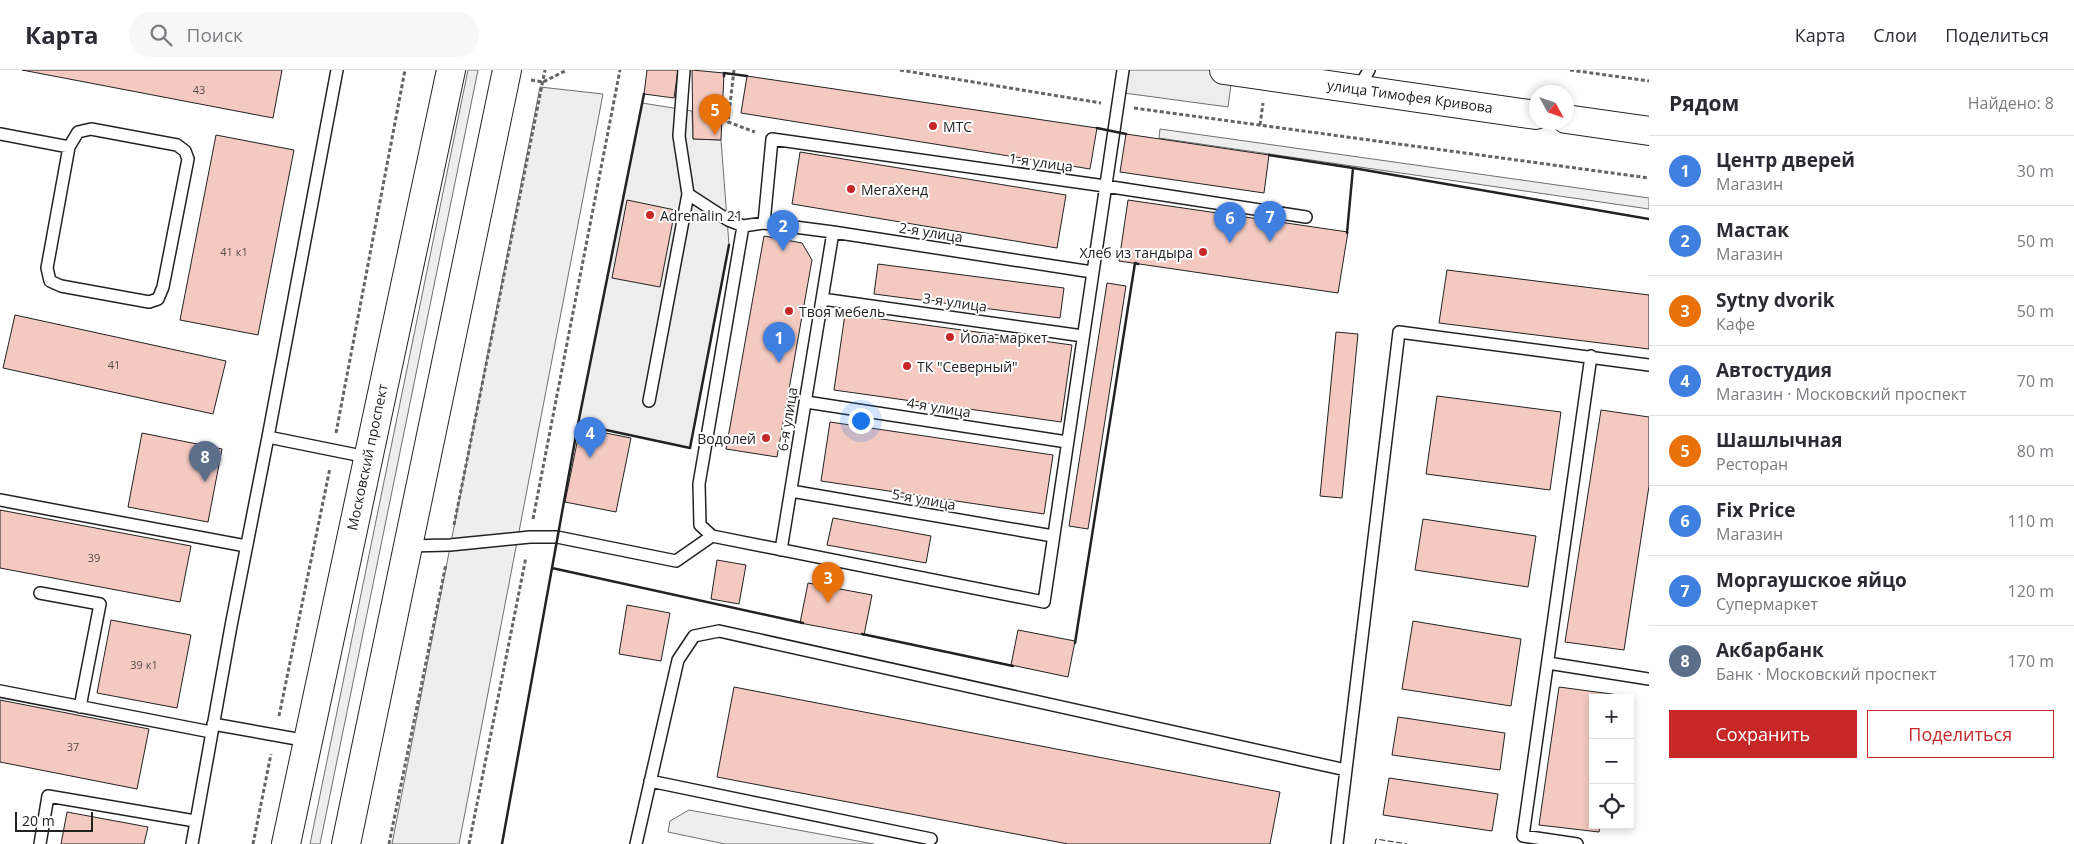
<!DOCTYPE html>
<html lang="ru">
<head>
<meta charset="utf-8">
<style>
	:root { --surface:#fff; --page:#f7f7f7; --text:#2b2b33; --muted:#7c7c81; --line:#e1e1e2; --accent:#c62828 }
	body { margin:0; font-family:"Open Sans",sans-serif; background:var(--page); color:var(--text) }
	.controls { position:absolute; right:15px; bottom:15px; display:grid; overflow:hidden; border-radius:0px; box-shadow:0 2px 8px #0003 }
	.controls button { width:45px; height:45px; display:grid; place-items:center; padding:0; border:0; border-bottom:1px solid var(--line); background:var(--surface); color:var(--text); font:25px sans-serif }
	.compass { position:absolute; left:1529px; top:15px; width:45px; height:45px; border-radius:50%; background:var(--surface); box-shadow:0 2px 8px #0003; rotate:130deg }
	.scale { position:absolute; left:15px; bottom:12px; width:78px; box-sizing:border-box; padding-left:5px; border:2px solid #222; border-top:0; font-size:14px; line-height:18px; white-space:nowrap; color:#222; -webkit-text-stroke:4px #fff; paint-order:stroke }
	.you { position:absolute; left:860px; top:350px; width:18px; height:18px; margin:-12px; border:4px solid #fff; border-radius:50%; background:#1a73e8; box-shadow:0 0 0 8px #1a73e833 }
	.badge { display:grid; place-items:center; width:32px; height:32px; border-radius:50%; background:var(--accent); color:#fff; font-size:16px; font-weight:700 }
	.pin { position:absolute; translate:-50% -41px; filter:drop-shadow(0 1px 2px #0008) }
	.pin::after { content:''; position:absolute; top:26px; width:18px; height:15px; background:inherit; clip-path:polygon(0 0,100% 0,50% 100%) }
	.list { margin:0; padding:0; list-style:none }
	h2 { display:flex; justify-content:space-between; align-items:center; height:65px; margin:0; padding:0 20px; font-size:21px }
	h2 small { font-size:16px; font-weight:400; color:var(--muted) }
	.list li { display:grid; grid-template-columns:32px 1fr auto; gap:15px; align-items:center; box-sizing:border-box; height:70px; padding:0 20px; border-top:1px solid var(--line) }
	.list b { display:block; font-size:19px; white-space:nowrap }
	.list p { margin:0; font-size:16px; white-space:nowrap; color:var(--muted) }
	.list em { font-size:16px; font-style:normal; color:var(--muted) }
	.actions { display:flex; gap:10px; padding:15px 20px }
	.actions a { flex:1; padding:11px 0; border:1px solid var(--accent); border-radius:0px; text-align:center; font-size:18px; color:var(--accent) }
	.actions .main { background:var(--accent); color:#fff }
	.icon { flex:none; width:28px; height:28px; fill:none; stroke:currentColor; stroke-width:2; stroke-linecap:round; stroke-linejoin:round }
	.map { position:relative; flex:none; width:1649px; height:774px; overflow:hidden }
	header { display:flex; align-items:center; gap:30px; box-sizing:border-box; height:70px; padding:0 25px; background:var(--surface); border-bottom:1px solid var(--line) }
	header strong { font-size:24px }
	nav { display:flex; gap:28px; margin-inline-start:auto; font-size:18px }
	.search { width:350px; height:45px; background:var(--page); display:flex; align-items:center; gap:12px; box-sizing:border-box; padding:0 18px; border-radius:28px; color:var(--muted); font-size:19px }
	main { display:flex }
	aside { flex:1; background:var(--surface) }
	.map>svg:first-child { display:block }
	.green { fill:#eee; stroke:#6f6f6f }
	.parking { fill:#ededed; stroke:#6f6f6f }
	.building { fill:#f3c9c0; stroke:#222 }
	.lines { fill:none; stroke-linecap:round; stroke-linejoin:round }
	.lane-casing { stroke:#222; stroke-width:14 }
	.secondary-casing { stroke:#222; stroke-width:30 }
	.primary-casing { stroke:#222; stroke-width:30 }
	.path { stroke:#646464; stroke-width:3; stroke-dasharray:4 2.5; stroke-linecap:butt }
	.lane { stroke:#fff; stroke-width:11 }
	.secondary { stroke:#fff; stroke-width:28 }
	.primary { stroke:#fff; stroke-width:28 }
	.fence { stroke:#222; stroke-width:1; stroke-dasharray:6 2.5; stroke-linecap:butt }
	.wall { stroke:#222; stroke-width:2.5 }
	.poi-dot { fill:#c62828; stroke:#fff; stroke-width:2 }
	.labels { text-anchor:middle; dominant-baseline:central; stroke-width:4; stroke-linejoin:round; paint-order:stroke }
	.number-label { font-size:11px; fill:#564c4a }
	.street-label { font-size:14px; fill:#222; stroke:#fff }
	.poi-label { font-size:14px; fill:#222; stroke:#fff; text-anchor:start }
</style>
</head>
<body>
<header>
<strong>Карта</strong>
<div class="search"><svg class="icon" aria-label="search" viewBox="0 0 24 24"><circle cx="10" cy="10" r="6"/><path d="M15 15l6 6"/></svg>Поиск</div>
<nav><a>Карта</a><a>Слои</a><a>Поделиться</a></nav>
</header>
<main>
<div class="map">
<svg width="1649" height="774" viewBox="0 0 1649 774">
	<rect width="100%" height="100%" fill="#fff"/>
	<path class="green" d="M 468,0 L 478,0 L 320,774 L 310,774 Z
		M 540,17 L 603,24 L 459,774 L 392,774 Z
		M 1160,59 L 1649,128 L 1649,139 L 1159,68 Z
		M 689,740 L 874,774 L 725,774 L 668,762 L 670,751 Z"/>
	<path class="parking" d="M 1128,0 L 1233,0 L 1228,37 L 1124,23 Z
		M 642,33 L 692,41 L 693,69 L 721,70 L 729,175 L 690,378 L 578,354 Z"/>
	<path class="building" d="M 22,0 L 282,0 L 273,48 Z
		M 647,0 L 678,0 L 674,28 L 644,24 Z
		M 692,0 L 724,3 L 721,70 L 693,69 Z
		M 747,6 L 1097,58 L 1090,99 L 741,43 Z
		M 1126,64 L 1269,85 L 1264,123 L 1120,102 Z
		M 216,65 L 294,80 L 258,265 L 180,250 Z
		M 800,82 L 1066,125 L 1057,178 L 792,134 Z
		M 627,130 L 675,140 L 660,217 L 612,208 Z
		M 1128,130 L 1348,162 L 1338,223 L 1119,191 Z
		M 764,166 L 802,173 L 812,190 L 777,387 L 726,379 Z
		M 878,194 L 1064,218 L 1060,248 L 874,224 Z
		M 1447,200 L 1649,225 L 1649,279 L 1439,253 Z
		M 1107,213 L 1126,216 L 1088,459 L 1069,456 Z
		M 845,244 L 1072,275 L 1061,352 L 834,320 Z
		M 15,245 L 226,291 L 213,344 L 3,298 Z
		M 1336,262 L 1358,264 L 1342,428 L 1320,426 Z
		M 1437,326 L 1561,342 L 1550,420 L 1426,404 Z
		M 1601,340 L 1649,347 L 1649,416 L 1624,580 L 1565,572 Z
		M 830,352 L 1053,385 L 1044,444 L 821,411 Z
		M 580,358 L 631,368 L 616,442 L 565,432 Z
		M 142,363 L 222,379 L 208,452 L 128,437 Z
		M 0,440 L 191,476 L 180,532 L 0,498 Z
		M 833,448 L 931,466 L 926,493 L 827,475 Z
		M 1423,449 L 1536,466 L 1528,517 L 1415,500 Z
		M 717,490 L 746,495 L 739,534 L 711,529 Z
		M 808,513 L 872,525 L 864,565 L 800,553 Z
		M 627,535 L 670,543 L 661,591 L 619,584 Z
		M 111,550 L 191,565 L 177,638 L 97,623 Z
		M 1413,551 L 1521,569 L 1511,636 L 1402,619 Z
		M 1018,560 L 1075,571 L 1068,607 L 1011,595 Z
		M 734,617 L 1280,722 L 1270,774 L 1068,774 L 717,707 Z
		M 1559,617 L 1619,625 L 1618,628 L 1593,628 L 1593,755 L 1600,755 L 1599,762 L 1539,755 Z
		M 0,630 L 149,659 L 137,719 L 0,692 Z
		M 1398,647 L 1505,663 L 1500,700 L 1392,685 Z
		M 1389,708 L 1498,724 L 1492,761 L 1383,745 Z
		M 67,742 L 148,757 L 144,774 L 61,774 Z"/>
	<g class="lines">
		<defs>
			<path id="lane" d="M 1358,19 L 1369,0
				M 0,64 L 69,77 L 78,62 L 91,59 L 177,75 L 185,81 L 188,89 L 163,217 L 158,229 L 149,232 L 61,216 L 50,211 L 47,198 L 69,77
				M 688,124 L 728,150 L 743,156
				M 764,153 L 772,69 L 1105,116 L 1306,147
				M 1092,202 L 833,162 L 764,153 L 743,156 L 699,414 L 700,455 L 712,466 L 1044,532 L 1123,0
				M 822,229 L 1083,266
				M 649,331 L 688,124 L 679,66 L 684,0
				M 806,332 L 1067,372
				M 268,367 L 367,387
				M 791,421 L 1053,466
				M 0,430 L 246,476
				M 408,476 L 450,475 L 530,467 L 557,467 L 676,491 L 712,466
				M 781,480 L 833,162
				M 40,523 L 100,534 L 80,637
				M 1548,593 L 1649,609
				M 0,621 L 211,662
				M 213,654 L 308,671
				M 650,711 L 931,769
				M 40,774 L 48,726 L 195,751
				M 192,774 L 231,556 L 268,367 L 337,0
				M 636,774 L 678,590 L 694,566 L 719,561 L 1346,700
				M 1337,774 L 1399,262 L 1649,295
				M 1577,774 L 1523,766 L 1591,286"/>
			<path id="secondary" d="M 1224,0 L 1536,45
				M 1566,49 L 1649,61"/>
			<path id="primary" d="M 286,774 L 451,0
				M 346,774 L 507,0"/>
		</defs>
		<use href="#lane" class="lane-casing"/>
		<use href="#secondary" class="secondary-casing"/>
		<use href="#primary" class="primary-casing"/>
		<path class="path" d="M 734,0 L 728,52 L 755,62
			M 900,0 L 1101,33
			M 1570,0 L 1649,11
			M 531,10 L 543,12 L 567,0
			M 1134,38 L 1649,108
			M 1260,55 L 1263,33
			M 336,363 L 405,0
			M 533,449 L 620,0
			M 454,455 L 545,0
			M 279,646 L 330,398
			M 253,774 L 271,684
			M 389,774 L 446,494
			M 469,774 L 526,487"/>
		<use href="#lane" class="lane"/>
		<use href="#secondary" class="secondary"/>
		<use href="#primary" class="primary"/>
		<path class="fence" d="M 1375,774 L 1376,769 L 1407,774"/>
		<path class="wall" d="M 724,6 L 724,3 L 747,6
			M 1097,58 L 1126,64
			M 1269,85 L 1353,98
			M 1347,163 L 1353,98 L 1649,149
			M 578,354 L 690,378 L 729,175
			M 552,498 L 578,354 L 644,24
			M 862,564 L 1013,596
			M 1075,573 L 1135,193 L 1138,194
			M 502,774 L 552,498 L 803,553"/>
	</g>
	<g class="poi-dot">
		<circle cx="933" cy="56" r="5"/>
		<circle cx="851" cy="119" r="5"/>
		<circle cx="650" cy="145" r="5"/>
		<circle cx="1203" cy="182" r="5"/>
		<circle cx="789" cy="241" r="5"/>
		<circle cx="950" cy="267" r="5"/>
		<circle cx="907" cy="296" r="5"/>
		<circle cx="766" cy="368" r="5"/>
	</g>
	<g class="labels">
		<g class="number-label">
			<text x="199" y="19">43</text>
			<text x="234" y="181">41 к1</text>
			<text x="114" y="294">41</text>
			<text x="94" y="487">39</text>
			<text x="144" y="594">39 к1</text>
			<text x="73" y="676">37</text>
		</g>
		<g class="street-label">
			<text transform="translate(1410 26) rotate(8)">улица Тимофея Кривова</text>
			<text transform="translate(1041 92) rotate(8)">1-я улица</text>
			<text transform="translate(931 162) rotate(9)">2-я улица</text>
			<text transform="translate(955 232) rotate(8)">3-я улица</text>
			<text transform="translate(939 337) rotate(9)">4-я улица</text>
			<text transform="translate(787 349) rotate(-81)">6-я улица</text>
			<text transform="translate(367 387) rotate(-78)">Московский проспект</text>
			<text transform="translate(924 429) rotate(10)">5-я улица</text>
		</g>
		<g class="poi-label">
			<text x="943" y="56">МТС</text>
			<text x="861" y="119">МегаХенд</text>
			<text x="660" y="145">Adrenalin 21</text>
			<text x="1193" y="182" text-anchor="end">Хлеб из тандыра</text>
			<text x="799" y="241">Твоя мебель</text>
			<text x="960" y="267">Йола-маркет</text>
			<text x="917" y="296">ТК "Северный"</text>
			<text x="756" y="368" text-anchor="end">Водолей</text>
		</g>
	</g>
</svg>
<div class="controls">
<button>+</button>
<button>−</button>
<button><svg class="icon" aria-label="locate" viewBox="0 0 24 24"><circle cx="12" cy="12" r="6"/><path d="M12 2v4M12 18v4M2 12h4M18 12h4"/></svg></button>
</div>
<svg class="compass" viewBox="-18 -18 36 36"><path d="M0-13l5 13h-10z" fill="#e53935"/><path d="M0 13l5-13h-10z" fill="#7c7c81"/></svg>
<div class="scale">20 m</div>
<div class="you"></div>
<div class="pin badge" style="left:779px;top:293px;background:#3f7fe0">1</div>
<div class="pin badge" style="left:783px;top:181px;background:#3f7fe0">2</div>
<div class="pin badge" style="left:828px;top:533px;background:#e8710a">3</div>
<div class="pin badge" style="left:590px;top:388px;background:#3f7fe0">4</div>
<div class="pin badge" style="left:715px;top:65px;background:#e8710a">5</div>
<div class="pin badge" style="left:1230px;top:173px;background:#3f7fe0">6</div>
<div class="pin badge" style="left:1270px;top:172px;background:#3f7fe0">7</div>
<div class="pin badge" style="left:205px;top:412px;background:#5c6f8a">8</div>
</div>
<aside>
<h2>Рядом<small>Найдено: 8</small></h2>
<ul class="list">
<li><span class="badge" style="background:#3f7fe0">1</span><div><b>Центр дверей</b><p>Магазин</p></div><em>30 m</em></li>
<li><span class="badge" style="background:#3f7fe0">2</span><div><b>Мастак</b><p>Магазин</p></div><em>50 m</em></li>
<li><span class="badge" style="background:#e8710a">3</span><div><b>Sytny dvorik</b><p>Кафе</p></div><em>50 m</em></li>
<li><span class="badge" style="background:#3f7fe0">4</span><div><b>Автостудия</b><p>Магазин · Московский проспект</p></div><em>70 m</em></li>
<li><span class="badge" style="background:#e8710a">5</span><div><b>Шашлычная</b><p>Ресторан</p></div><em>80 m</em></li>
<li><span class="badge" style="background:#3f7fe0">6</span><div><b>Fix Price</b><p>Магазин</p></div><em>110 m</em></li>
<li><span class="badge" style="background:#3f7fe0">7</span><div><b>Моргаушское яйцо</b><p>Супермаркет</p></div><em>120 m</em></li>
<li><span class="badge" style="background:#5c6f8a">8</span><div><b>Акбарбанк</b><p>Банк · Московский проспект</p></div><em>170 m</em></li>
</ul>
<div class="actions"><a class="main">Сохранить</a><a>Поделиться</a></div>
</aside>
</main>
</body>
</html>
